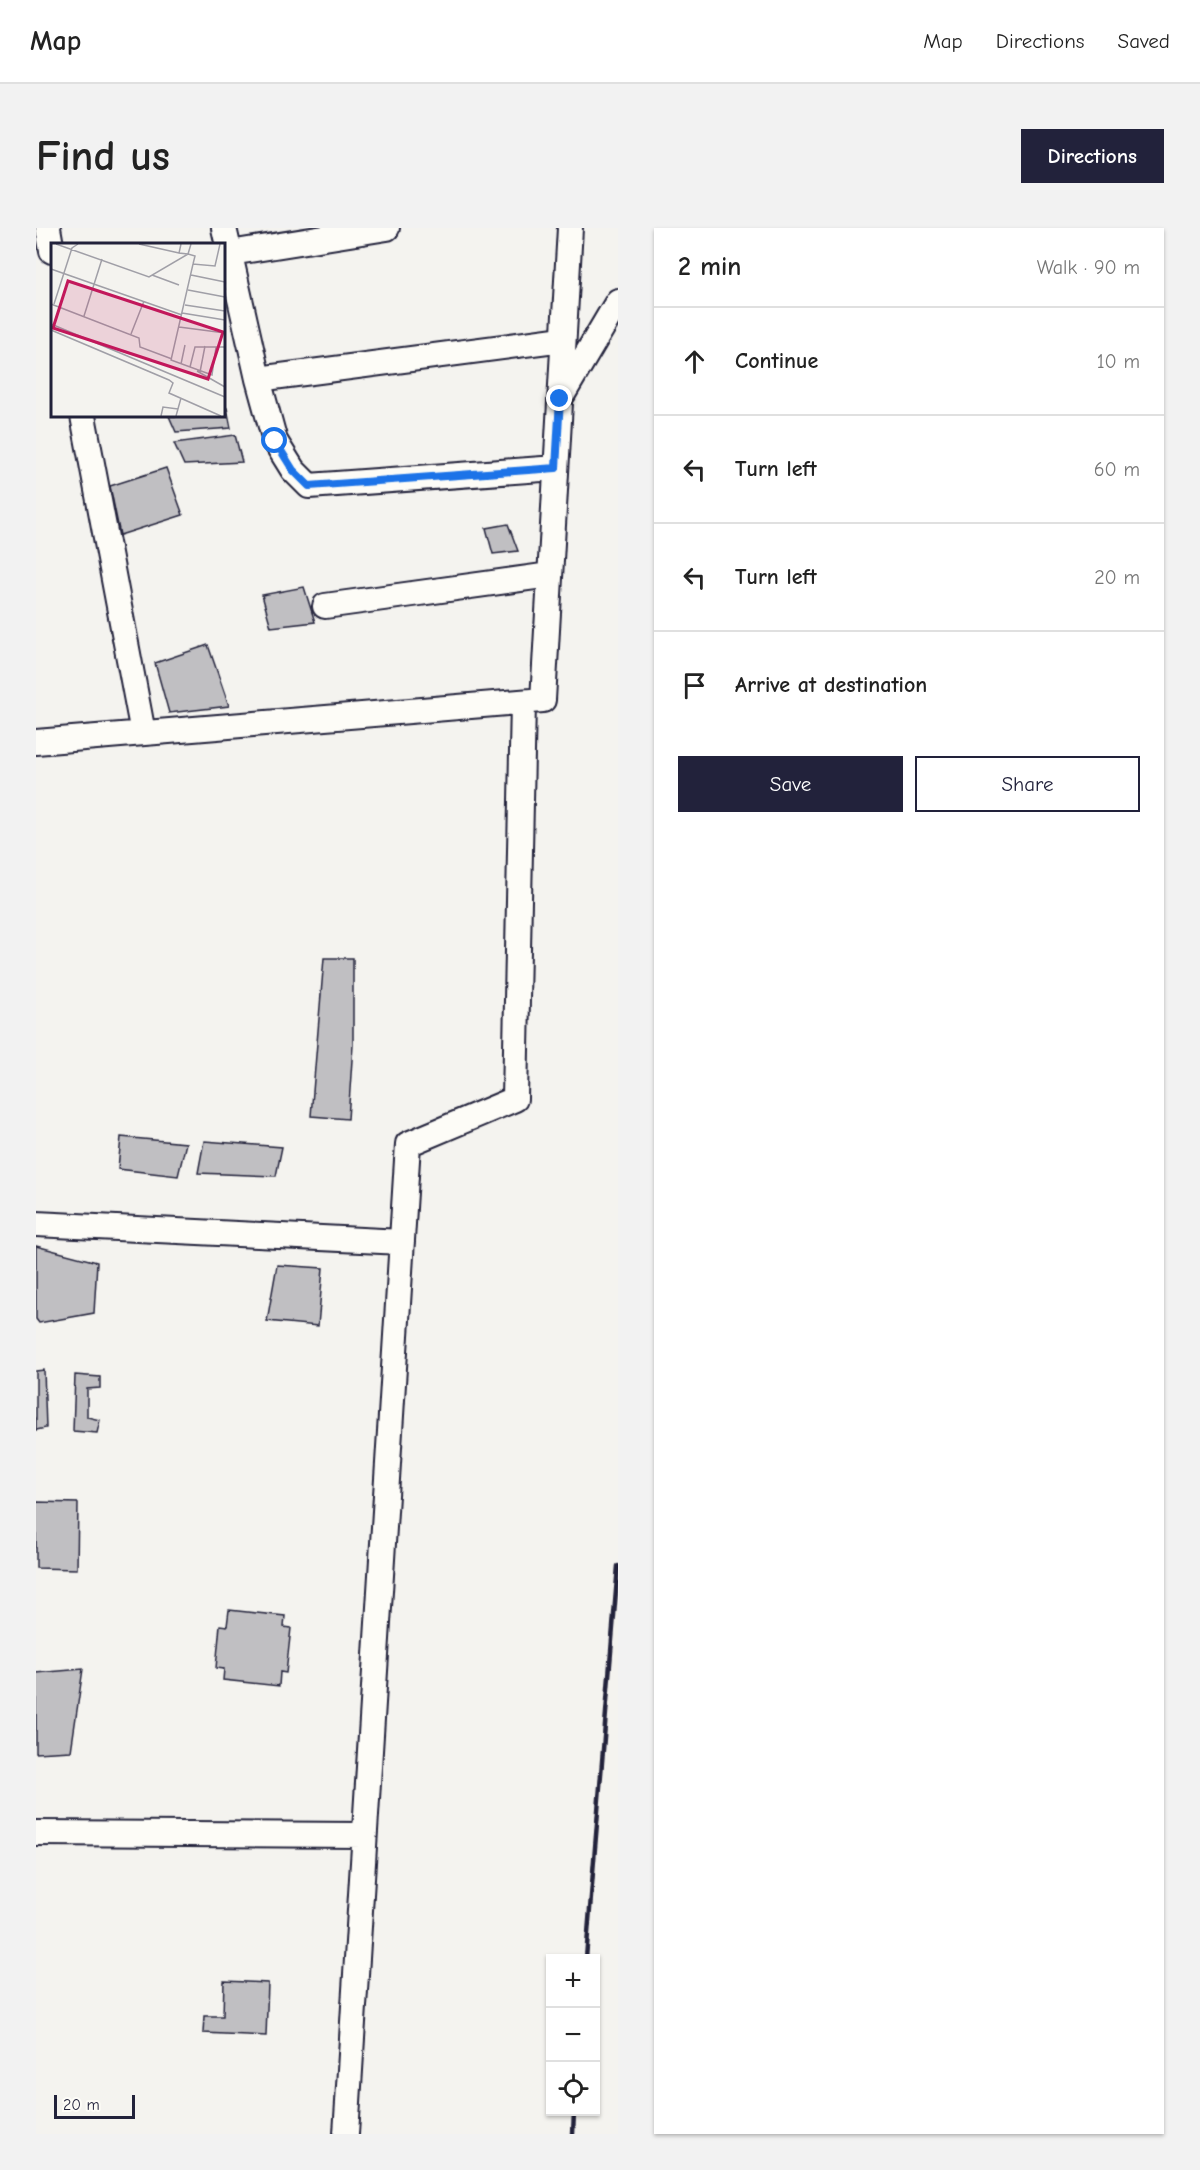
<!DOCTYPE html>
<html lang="en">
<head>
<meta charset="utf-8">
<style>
	:root { --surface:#fff; --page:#f2f2f2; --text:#222; --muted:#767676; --line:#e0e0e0; --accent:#22223b }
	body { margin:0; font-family:"Comic Neue",sans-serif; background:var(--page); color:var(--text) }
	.controls { position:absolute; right:18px; bottom:18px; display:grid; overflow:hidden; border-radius:0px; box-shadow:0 2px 4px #0004 }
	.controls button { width:54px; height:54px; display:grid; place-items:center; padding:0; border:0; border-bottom:2px solid var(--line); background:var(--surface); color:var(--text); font:30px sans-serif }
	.scale { position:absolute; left:18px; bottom:15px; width:81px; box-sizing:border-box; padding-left:6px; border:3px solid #22223b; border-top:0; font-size:16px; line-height:21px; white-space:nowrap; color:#22223b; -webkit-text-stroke:4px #fdfcf7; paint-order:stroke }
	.stop { position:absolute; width:18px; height:18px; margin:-14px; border:4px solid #1a73e8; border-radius:50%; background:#fff }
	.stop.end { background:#1a73e8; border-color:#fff; box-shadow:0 2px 6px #0008 }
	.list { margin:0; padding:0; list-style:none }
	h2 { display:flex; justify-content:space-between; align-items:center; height:78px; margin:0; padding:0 24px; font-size:26px }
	h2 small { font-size:20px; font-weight:400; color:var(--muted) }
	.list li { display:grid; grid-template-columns:39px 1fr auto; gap:18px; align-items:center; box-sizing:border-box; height:108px; padding:0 24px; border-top:2px solid var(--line) }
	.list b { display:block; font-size:22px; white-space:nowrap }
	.list em { font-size:20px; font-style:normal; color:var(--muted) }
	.actions { display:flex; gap:12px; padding:18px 24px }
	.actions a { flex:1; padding:14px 0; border:2px solid var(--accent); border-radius:0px; text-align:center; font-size:21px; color:var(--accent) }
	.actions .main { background:var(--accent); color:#fff }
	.icon { flex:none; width:33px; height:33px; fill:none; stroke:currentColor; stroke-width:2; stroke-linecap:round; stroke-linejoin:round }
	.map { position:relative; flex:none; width:582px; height:1906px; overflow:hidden; border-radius:0px }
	header { display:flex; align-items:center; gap:36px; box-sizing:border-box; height:84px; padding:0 30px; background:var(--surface); border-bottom:2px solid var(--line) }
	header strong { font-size:28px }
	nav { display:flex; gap:33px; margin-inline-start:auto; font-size:21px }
	.intro { display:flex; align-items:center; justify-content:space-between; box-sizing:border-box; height:144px; padding:0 36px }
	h1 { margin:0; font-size:42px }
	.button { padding:15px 27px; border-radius:0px; background:var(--accent); color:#fff; font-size:21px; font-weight:700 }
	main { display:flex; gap:36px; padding:0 36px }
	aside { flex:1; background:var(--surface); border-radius:0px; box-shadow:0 2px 4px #0004 }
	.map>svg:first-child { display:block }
	.building { fill:#c0bfc2; stroke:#22223b; stroke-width:1.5 }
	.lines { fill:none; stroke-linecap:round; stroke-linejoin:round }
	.street-casing { stroke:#22223b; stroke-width:28 }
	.street { stroke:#fdfcf7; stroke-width:24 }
	.rail { stroke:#22223b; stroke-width:4.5 }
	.route { stroke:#1a73e8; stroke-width:8 }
	.inset-road { fill:none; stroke:#a09fa7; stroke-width:1.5 }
	.view { fill:#c2185b; fill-opacity:0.15; stroke:#c2185b; stroke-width:3 }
	.inset-edge { fill:none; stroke:#22223b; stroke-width:3 }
</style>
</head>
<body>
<header>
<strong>Map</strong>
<nav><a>Map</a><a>Directions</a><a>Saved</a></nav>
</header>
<div class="intro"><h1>Find us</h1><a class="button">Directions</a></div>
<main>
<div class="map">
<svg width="582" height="1906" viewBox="0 0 582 1906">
	<rect width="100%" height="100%" fill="#f4f3ef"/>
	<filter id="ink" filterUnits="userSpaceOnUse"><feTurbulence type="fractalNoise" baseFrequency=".0167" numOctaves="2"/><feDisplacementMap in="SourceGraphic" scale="12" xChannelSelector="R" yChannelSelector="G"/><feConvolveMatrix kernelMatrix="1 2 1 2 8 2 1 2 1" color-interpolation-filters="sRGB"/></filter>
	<g filter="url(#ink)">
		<path class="building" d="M 188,180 L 191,180 L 195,200 L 140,204 L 133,188 L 188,188 Z
			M 199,207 L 206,234 L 148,237 L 138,215 Z
			M 130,240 L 147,287 L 84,307 L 74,258 Z
			M 472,296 L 482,323 L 457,326 L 450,300 Z
			M 268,359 L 279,394 L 235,399 L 226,367 Z
			M 172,417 L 193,478 L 133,485 L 119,435 Z
			M 288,730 L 317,730 L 317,817 L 312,891 L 275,888 Z
			M 85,909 L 150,915 L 142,948 L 82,941 Z
			M 168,913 L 246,919 L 240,948 L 162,945 Z
			M 0,1018 L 61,1034 L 58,1085 L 3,1095 L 0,1091 Z
			M 241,1037 L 287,1040 L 282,1098 L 231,1093 Z
			M 8,1142 L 10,1200 L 0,1202 L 0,1143 Z
			M 39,1147 L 64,1149 L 64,1160 L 51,1161 L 51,1189 L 64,1192 L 61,1205 L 37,1203 Z
			M 0,1274 L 42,1275 L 41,1341 L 0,1340 Z
			M 193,1382 L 249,1388 L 248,1399 L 255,1400 L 250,1445 L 244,1444 L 243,1458 L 187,1452 L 188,1441 L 180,1440 L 184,1397 L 191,1398 Z
			M 47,1441 L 35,1523 L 0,1525 L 0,1445 Z
			M 188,1753 L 232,1755 L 230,1808 L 167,1805 L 168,1788 L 187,1788 Z"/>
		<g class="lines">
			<defs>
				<path id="street" d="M 12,0 L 16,23
					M 188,0 L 222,151 L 239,213 L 257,242 L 273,258 L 520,240
					M 194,25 L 351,0
					M 222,151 L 527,111
					M 527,166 L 582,73
					M 47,188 L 107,505
					M 289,378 L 514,347
					M 0,514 L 507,472 L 534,0
					M 0,996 L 366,1014
					M 0,1605 L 328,1607
					M 310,1906 L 372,916 L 479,871 L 487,474"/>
			</defs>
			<use href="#street" class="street-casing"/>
			<use href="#street" class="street"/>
			<path class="rail" d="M 550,1730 L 582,1338
				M 537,1906 L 538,1884"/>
		</g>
	</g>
	<g class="lines" filter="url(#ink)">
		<path class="route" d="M 239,213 L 257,242 L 273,258 L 520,240 L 524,171"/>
	</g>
	<g transform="translate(15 15)">
		<rect width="174" height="174" fill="#f4f3ef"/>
		<path class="inset-road" d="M 5,1 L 98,34 L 137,11M 88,1 L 128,10M 130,1 L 128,10 L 137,11M 140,1 L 137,11 L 144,13 L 142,21M 0,26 L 131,72M 101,32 L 128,42M 140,32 L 174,39M 137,47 L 174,54M 0,61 L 88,95 L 89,104 L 121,116M 3,61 L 21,5 L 27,1M 134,62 L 174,68M 131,70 L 174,77M 33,73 L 51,16M 0,81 L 174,154M 128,84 L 174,90M 0,87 L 118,137 L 122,140 L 118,150 L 170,173M 80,91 L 93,58M 165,104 L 161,132 L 120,117 L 142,21 L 164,23 L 169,1M 130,121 L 134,102M 139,124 L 144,104 L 174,104M 146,128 L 174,144M 149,129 L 154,103M 110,173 L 112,164 L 127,166M 125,173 L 130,155"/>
		<path class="view" d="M 17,38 L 172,89 L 157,136 L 2,85 Z"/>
		<rect width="174" height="174" class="inset-edge"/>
	</g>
</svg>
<div class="controls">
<button>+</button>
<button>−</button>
<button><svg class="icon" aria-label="locate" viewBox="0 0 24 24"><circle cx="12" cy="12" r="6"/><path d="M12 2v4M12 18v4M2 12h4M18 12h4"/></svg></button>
</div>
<div class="scale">20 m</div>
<div class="stop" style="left:239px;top:213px"></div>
<div class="stop end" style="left:524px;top:171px"></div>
</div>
<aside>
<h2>2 min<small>Walk · 90 m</small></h2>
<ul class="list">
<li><svg class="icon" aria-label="ahead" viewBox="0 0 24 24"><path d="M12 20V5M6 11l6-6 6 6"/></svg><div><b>Continue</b></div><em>10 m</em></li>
<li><svg class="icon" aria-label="left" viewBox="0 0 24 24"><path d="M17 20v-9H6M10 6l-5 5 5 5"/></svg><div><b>Turn left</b></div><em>60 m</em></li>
<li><svg class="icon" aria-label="left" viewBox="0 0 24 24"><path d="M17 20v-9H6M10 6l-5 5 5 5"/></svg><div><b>Turn left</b></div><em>20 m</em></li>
<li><svg class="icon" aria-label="arrive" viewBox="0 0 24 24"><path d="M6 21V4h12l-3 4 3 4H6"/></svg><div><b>Arrive at destination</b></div></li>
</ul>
<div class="actions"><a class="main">Save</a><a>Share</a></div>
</aside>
</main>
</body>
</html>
